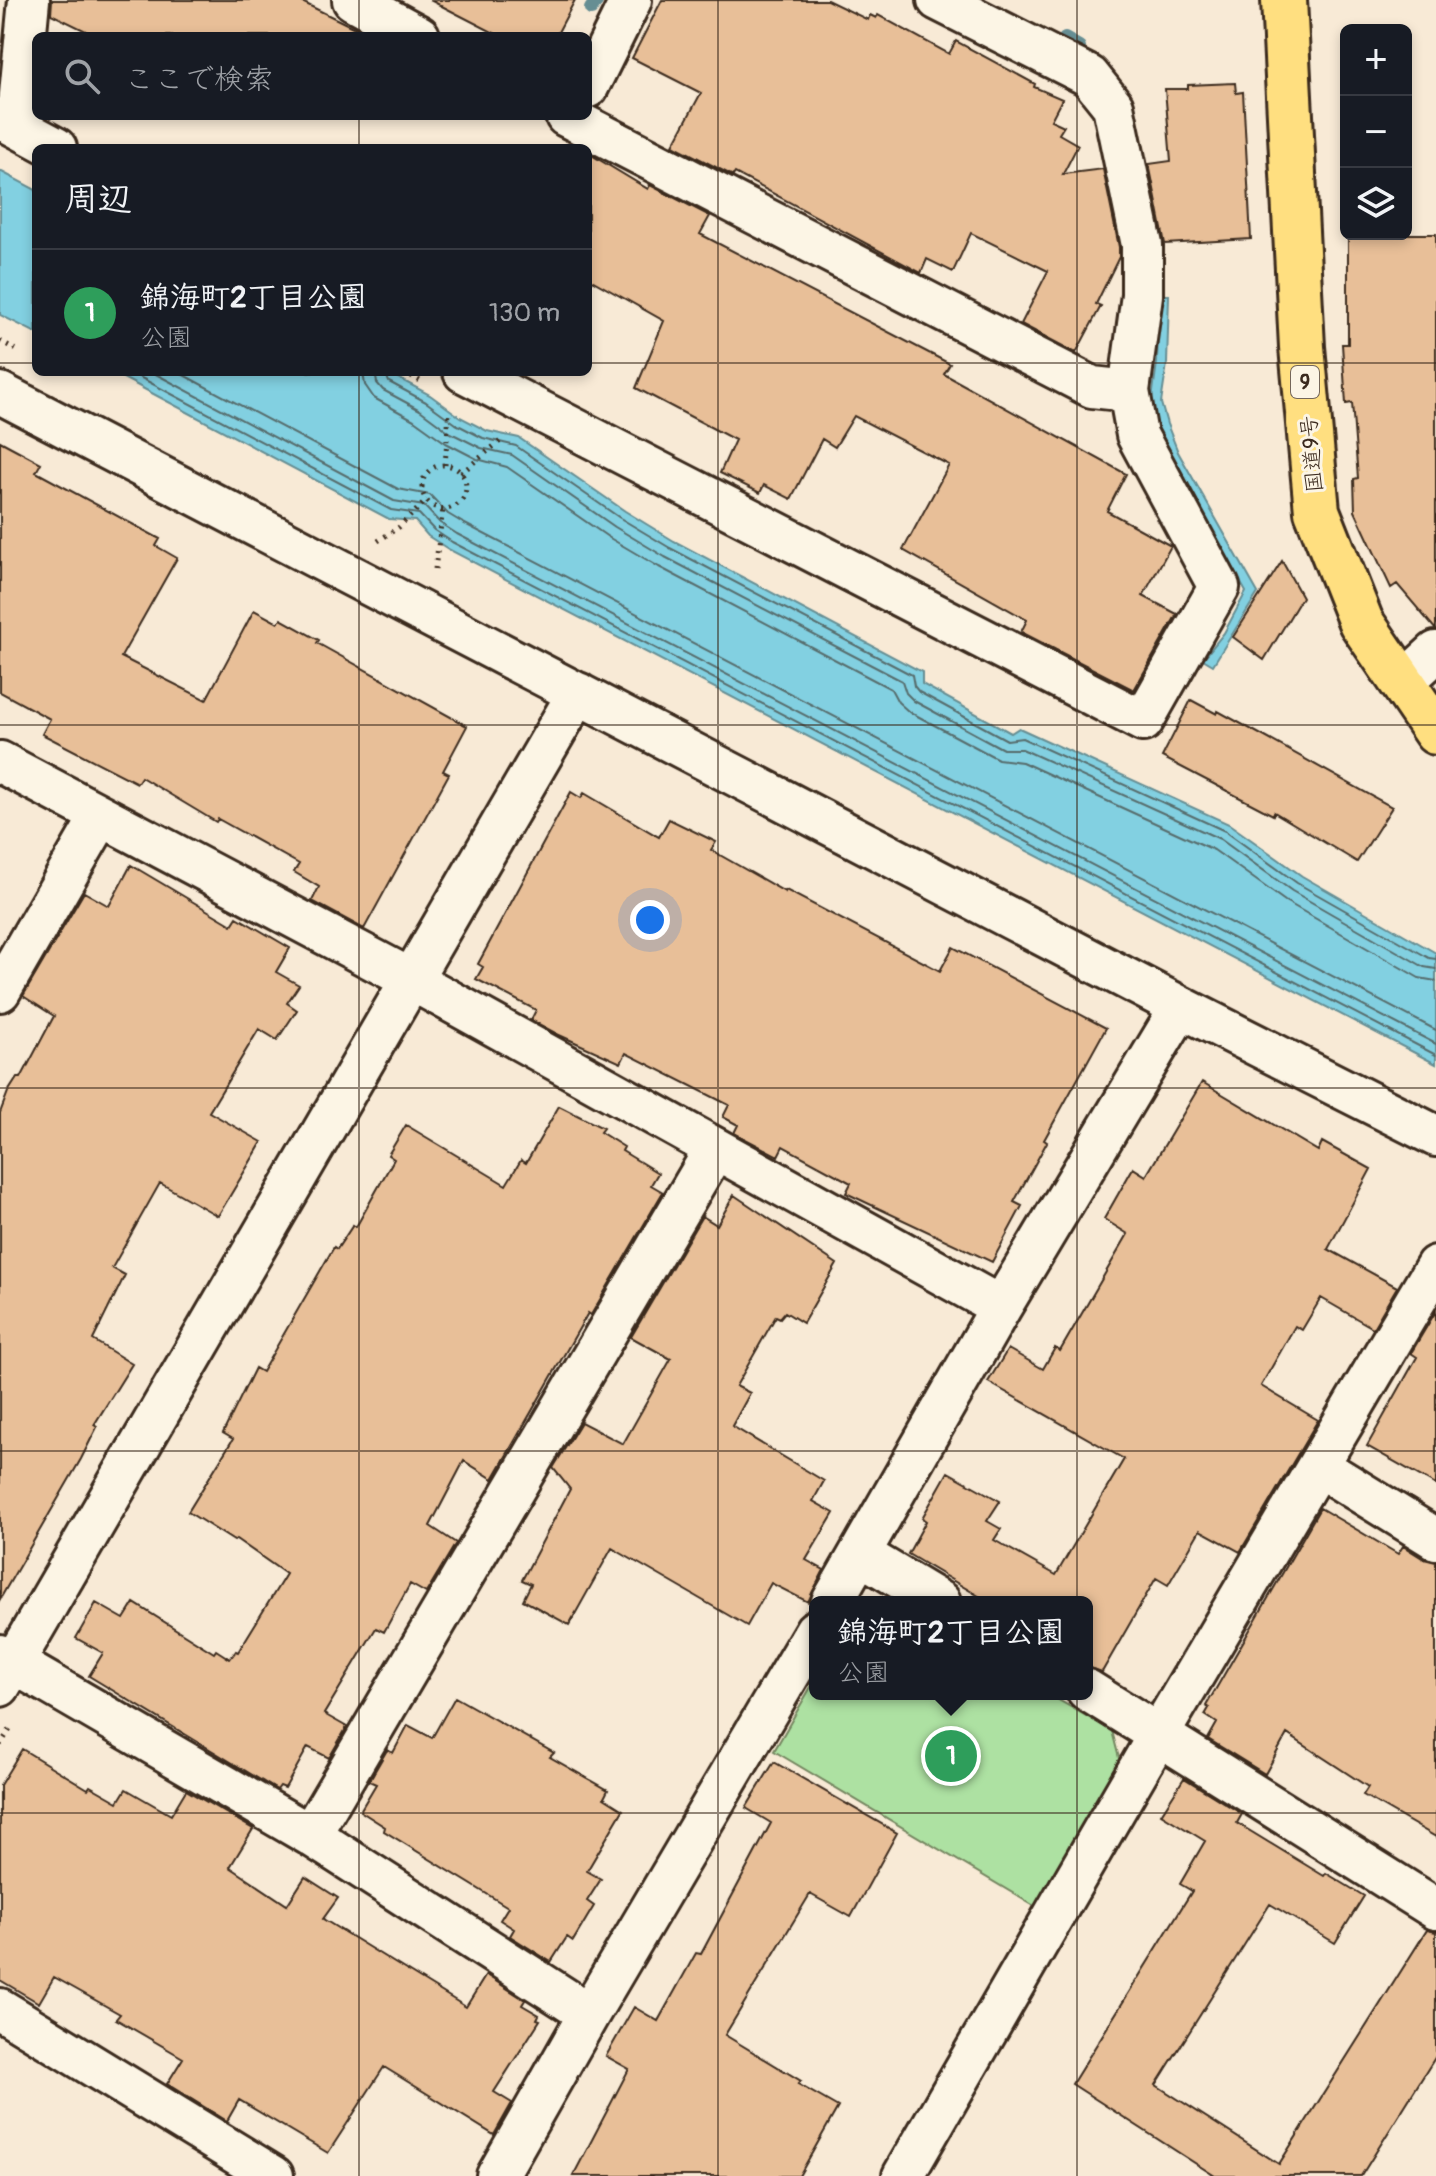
<!DOCTYPE html>
<html lang="ja">
<head>
<meta charset="utf-8">
<style>
	:root { --surface:#171b24; --page:#242831; --text:#f1f3f6; --muted:#9ea1a6; --line:#363941; --accent:#1f6fb2 }
	body { margin:0; font-family:Pangolin,"Klee One",sans-serif; background:var(--page); color:var(--text) }
	.controls { position:absolute; right:24px; top:24px; display:grid; overflow:hidden; border-radius:12px; box-shadow:0 4px 12px #0003 }
	.controls button { width:72px; height:72px; display:grid; place-items:center; padding:0; border:0; border-bottom:2px solid var(--line); background:var(--surface); color:var(--text); font:40px sans-serif }
	.you { position:absolute; left:650px; top:920px; width:28px; height:28px; margin:-20px; border:6px solid #fff; border-radius:50%; background:#1a73e8; box-shadow:0 0 0 12px #1a73e833 }
	.badge { display:grid; place-items:center; width:52px; height:52px; border-radius:50%; background:var(--accent); color:#fff; font-size:26px; font-weight:700 }
	.pin { position:absolute; translate:-50% -50%; border:4px solid #fff; box-shadow:0 2px 8px #0006 }
	.popup { position:absolute; left:809px; top:1596px; width:284px; height:104px; box-sizing:border-box; display:grid; place-content:center; border-radius:12px; background:var(--surface); filter:drop-shadow(0 2px 6px #0005); font-size:26px; white-space:nowrap; color:var(--muted) }
	.popup b { font-size:30px; color:var(--text) }
	.popup::after { content:''; position:absolute; left:50%; top:100%; margin-left:-16px; border:16px solid transparent; border-top-color:var(--surface) }
	.list { margin:0; padding:0; list-style:none }
	h2 { display:flex; justify-content:space-between; align-items:center; height:104px; margin:0; padding:0 32px; font-size:34px }
	h2 small { font-size:26px; font-weight:400; color:var(--muted) }
	.list li { display:grid; grid-template-columns:52px 1fr auto; gap:24px; align-items:center; box-sizing:border-box; height:128px; padding:0 32px; border-top:2px solid var(--line) }
	.list b { display:block; font-size:30px; white-space:nowrap }
	.list p { margin:0; font-size:26px; white-space:nowrap; color:var(--muted) }
	.list em { font-size:26px; font-style:normal; color:var(--muted) }
	.icon { flex:none; width:44px; height:44px; fill:none; stroke:currentColor; stroke-width:2; stroke-linecap:round; stroke-linejoin:round }
	.map { position:relative; flex:none; width:1436px; height:2176px; overflow:hidden }
	.search { position:absolute; background:var(--surface); box-shadow:0 4px 12px #0003; left:32px; top:32px; width:560px; height:88px; display:flex; align-items:center; gap:20px; box-sizing:border-box; padding:0 28px; border-radius:12px; color:var(--muted); font-size:30px }
	.panel { position:absolute; background:var(--surface); box-shadow:0 4px 12px #0003; left:32px; top:144px; width:560px; height:232px; border-radius:12px }
	.map>svg:first-child { display:block }
	.green { fill:#ade1a2; stroke:#748660; stroke-width:2 }
	.water { fill:#82d0e1; stroke:#668e93; stroke-width:2 }
	.lines { fill:none; stroke-linecap:round; stroke-linejoin:round }
	.shore { stroke:#576c6c; stroke-width:2 }
	.stream { stroke:#668e93; stroke-width:14 }
	.building { fill:#e8bf98; stroke:#3b2a1e; stroke-width:2 }
	.minor-casing { stroke:#3b2a1e; stroke-width:46 }
	.trunk-casing { stroke:#3b2a1e; stroke-width:50 }
	.path { stroke:#3b2a1e; stroke-width:5; stroke-dasharray:2 6; stroke-linecap:butt }
	.minor { stroke:#fcf5e5; stroke-width:40 }
	.trunk { stroke:#ffdf80; stroke-width:44 }
	.grid { fill:none; stroke:#3b2a1e; stroke-width:2; stroke-opacity:0.55 }
	.labels { text-anchor:middle; dominant-baseline:central; stroke-width:6; stroke-linejoin:round; paint-order:stroke }
	.shield { fill:#fcf5e5; stroke:#75675a; stroke-width:2 }
	.shield-label { font-size:20px; font-weight:bold; fill:#3b2a1e }
	.street-label { font-size:22px; fill:#3b2a1e; stroke:#fcf5e5 }
</style>
</head>
<body>
<div class="map">
<svg width="1436" height="2176" viewBox="0 0 1436 2176">
	<rect width="100%" height="100%" fill="#f8ead6"/>
	<filter id="ink" filterUnits="userSpaceOnUse"><feTurbulence type="fractalNoise" baseFrequency=".0125" numOctaves="2"/><feDisplacementMap in="SourceGraphic" scale="16" xChannelSelector="R" yChannelSelector="G"/><feConvolveMatrix kernelMatrix="1 2 1 2 8 2 1 2 1" color-interpolation-filters="sRGB"/></filter>
	<g filter="url(#ink)">
		<path class="green" d="M 815,1680 L 815,1694 L 1048,1694 L 1112,1731 L 1120,1762 L 1036,1907 L 774,1751 Z"/>
		<path class="water" d="M 0,171 L 36,190 L 36,333 L 0,315 Z
			M 1159,295 L 1169,295 L 1167,364 L 1161,403 L 1167,424 L 1178,452 L 1258,593 L 1213,665 L 1203,659 L 1224,633 L 1246,592 L 1167,453 L 1151,406 L 1157,363 Z
			M 112,372 L 387,372 L 430,395 L 460,417 L 487,431 L 519,438 L 625,511 L 674,541 L 922,672 L 922,684 L 1011,733 L 1019,728 L 1229,824 L 1302,876 L 1436,953 L 1436,1064 L 448,549 L 428,536 L 415,521 L 389,519 Z"/>
		<g class="lines">
			<path class="shore" d="M 130,372 L 391,510 L 419,514 L 434,530 L 452,542 L 1436,1055
				M 152,372 L 394,501 L 424,506 L 440,523 L 457,534 L 1436,1044
				M 178,372 L 398,489 L 430,495 L 448,514 L 463,523 L 1436,1030
				M 363,372 L 365,385 L 374,398 L 414,420 L 446,443 L 477,459 L 507,467 L 608,537 L 659,567 L 891,689 L 898,702 L 908,711 L 998,759 L 1022,762 L 1214,850 L 1285,901 L 1419,978 L 1436,981
				M 375,372 L 377,383 L 383,390 L 420,410 L 451,433 L 481,448 L 512,455 L 615,527 L 665,557 L 902,681 L 906,693 L 914,701 L 1003,749 L 1022,749 L 1220,839 L 1292,891 L 1424,967 L 1436,969
				M 385,372 L 389,382 L 426,402 L 456,424 L 483,438 L 516,446 L 620,518 L 670,548 L 912,675 L 914,686 L 919,692 L 1007,740 L 1022,738 L 1225,831 L 1297,883 L 1429,958 L 1436,959"/>
			<path class="stream" d="M 591,9 L 597,0
				M 1065,39 L 1079,47"/>
		</g>
		<path class="building" d="M 52,0 L 298,0 L 371,36 L 96,36 L 51,14 Z
			M 430,0 L 575,0 L 556,36 L 500,36 Z
			M 662,0 L 827,0 L 868,20 L 870,15 L 876,18 L 878,15 L 949,54 L 956,41 L 1035,84 L 1034,87 L 1062,99 L 1051,120 L 1064,126 L 1059,134 L 1078,145 L 1063,174 L 1103,169 L 1119,247 L 1119,257 L 1096,304 L 1101,306 L 1076,353 L 1021,324 L 1048,271 L 971,233 L 953,272 L 927,259 L 921,273 L 735,173 L 733,176 L 673,145 L 701,93 L 632,58 Z
			M 1235,83 L 1236,93 L 1243,92 L 1251,239 L 1165,244 L 1149,164 L 1171,161 L 1165,89 L 1188,89 L 1188,85 Z
			M 588,153 L 648,189 L 650,185 L 710,216 L 700,234 L 950,364 L 944,374 L 1126,474 L 1107,511 L 1171,546 L 1143,596 L 1177,614 L 1134,690 L 1021,632 L 1027,620 L 903,550 L 949,465 L 854,416 L 835,447 L 822,439 L 791,499 L 764,485 L 760,493 L 720,473 L 735,440 L 636,388 L 664,321 L 588,278 Z
			M 1348,234 L 1436,234 L 1436,630 L 1397,584 L 1391,588 L 1355,511 L 1354,479 L 1358,478 L 1352,403 L 1346,404 L 1342,344 L 1348,344 Z
			M 0,441 L 41,463 L 36,472 L 160,539 L 156,546 L 177,558 L 121,657 L 206,700 L 254,610 L 278,623 L 281,619 L 319,640 L 317,643 L 467,726 L 443,771 L 449,774 L 364,929 L 312,901 L 319,887 L 294,872 L 299,864 L 218,819 L 216,822 L 141,777 L 137,783 L 42,734 L 50,719 L 0,692 Z
			M 1282,561 L 1302,597 L 1264,660 L 1233,637 Z
			M 1191,700 L 1217,714 L 1218,711 L 1392,807 L 1357,862 L 1274,812 L 1273,815 L 1162,757 Z
			M 571,792 L 581,798 L 584,793 L 659,837 L 669,819 L 716,842 L 711,850 L 785,892 L 786,890 L 940,971 L 953,947 L 1106,1028 L 1044,1140 L 1047,1142 L 1014,1202 L 1022,1206 L 992,1262 L 846,1193 L 851,1183 L 783,1146 L 778,1156 L 734,1133 L 738,1125 L 723,1117 L 729,1105 L 626,1053 L 621,1063 L 557,1034 L 531,1020 L 536,1010 L 476,979 L 483,967 L 478,964 Z
			M 131,865 L 232,925 L 237,917 L 290,948 L 276,972 L 299,985 L 287,1003 L 297,1010 L 277,1040 L 259,1029 L 209,1112 L 262,1142 L 218,1216 L 160,1183 L 112,1268 L 125,1275 L 93,1340 L 132,1364 L 94,1425 L 97,1427 L 81,1459 L 0,1599 L 0,1113 L 8,1092 L 17,1078 L 21,1078 L 54,1016 L 23,996 L 84,892 L 109,906 Z
			M 1202,1082 L 1318,1151 L 1322,1142 L 1371,1169 L 1328,1249 L 1397,1287 L 1373,1328 L 1321,1298 L 1302,1330 L 1295,1326 L 1261,1386 L 1318,1420 L 1315,1425 L 1240,1552 L 1200,1530 L 1168,1585 L 1156,1578 L 1102,1672 L 1087,1667 L 1087,1602 L 989,1602 L 908,1554 L 926,1521 L 922,1518 L 948,1472 L 1000,1501 L 987,1521 L 1001,1529 L 994,1540 L 1056,1575 L 1124,1459 L 988,1382 L 1008,1349 L 1043,1369 L 1055,1348 L 1060,1351 L 1128,1234 L 1104,1219 L 1133,1168 L 1146,1176 Z
			M 559,1106 L 603,1128 L 600,1132 L 624,1147 L 622,1151 L 658,1173 L 651,1185 L 663,1192 L 591,1315 L 588,1313 L 493,1479 L 464,1461 L 430,1526 L 456,1543 L 426,1593 L 410,1584 L 384,1632 L 376,1628 L 324,1714 L 347,1727 L 329,1758 L 308,1747 L 285,1788 L 280,1786 L 277,1790 L 89,1676 L 103,1653 L 76,1638 L 96,1603 L 124,1619 L 134,1603 L 214,1653 L 216,1650 L 230,1659 L 236,1651 L 238,1652 L 286,1574 L 236,1539 L 234,1541 L 188,1512 L 233,1439 L 223,1433 L 255,1368 L 262,1372 L 334,1247 L 337,1249 L 353,1225 L 356,1227 L 394,1159 L 388,1155 L 406,1125 L 506,1185 L 521,1160 L 526,1163 Z
			M 734,1195 L 837,1264 L 803,1323 L 785,1312 L 780,1318 L 776,1316 L 736,1386 L 750,1393 L 732,1426 L 824,1481 L 813,1501 L 834,1513 L 806,1560 L 824,1570 L 808,1602 L 771,1583 L 747,1626 L 612,1548 L 569,1625 L 523,1600 L 531,1584 L 522,1580 L 570,1489 L 553,1468 L 581,1422 L 623,1444 L 671,1359 L 631,1337 L 702,1216 L 717,1225 Z
			M 1436,1311 L 1436,1485 L 1367,1446 L 1417,1357 L 1411,1353 Z
			M 1320,1508 L 1398,1554 L 1403,1546 L 1424,1559 L 1436,1562 L 1436,1837 L 1363,1795 L 1368,1787 L 1287,1734 L 1265,1774 L 1208,1739 L 1217,1723 L 1205,1715 L 1209,1708 L 1206,1706 Z
			M 455,1697 L 554,1753 L 550,1757 L 608,1790 L 604,1798 L 623,1810 L 587,1871 L 601,1879 L 587,1901 L 594,1906 L 573,1941 L 567,1937 L 551,1962 L 510,1936 L 514,1929 L 500,1920 L 508,1907 L 384,1831 L 385,1827 L 360,1811 L 376,1784 L 369,1781 L 387,1750 L 393,1753 L 408,1725 L 432,1738 Z
			M 22,1749 L 88,1789 L 90,1786 L 118,1802 L 126,1789 L 171,1815 L 186,1790 L 253,1829 L 230,1867 L 287,1905 L 305,1877 L 338,1898 L 323,1919 L 466,2007 L 486,1975 L 525,2000 L 522,2005 L 539,2015 L 537,2019 L 540,2020 L 494,2092 L 512,2103 L 494,2135 L 384,2067 L 328,2153 L 239,2100 L 227,2121 L 167,2084 L 183,2058 L 116,2019 L 120,2014 L 54,1977 L 39,2003 L 0,1980 L 0,1785 Z
			M 774,1762 L 897,1833 L 851,1917 L 810,1894 L 725,2035 L 801,2081 L 798,2084 L 838,2107 L 799,2176 L 573,2176 L 629,2069 L 606,2056 L 634,2007 L 658,2021 L 696,1953 L 701,1954 L 771,1823 L 746,1808 Z
			M 1184,1778 L 1242,1814 L 1237,1823 L 1324,1876 L 1326,1873 L 1364,1896 L 1335,1943 L 1270,1904 L 1156,2085 L 1279,2164 L 1427,1930 L 1436,1932 L 1436,2056 L 1361,2176 L 1215,2176 L 1072,2084 L 1192,1891 L 1180,1884 L 1205,1841 L 1161,1814 Z"/>
		<g class="lines">
			<defs>
				<path id="minor" d="M 353,0 L 419,36
					M 588,87 L 631,0
					M 566,116 L 1092,387 L 1129,391
					M 0,118 L 56,148
					M 17,126 L 29,0
					M 464,372 L 1143,721 L 1219,587 L 1137,435 L 1129,391 L 1142,295 L 1142,245 L 1113,106 L 1089,76 L 938,0
					M 0,393 L 1181,1007 L 1436,1136
					M 1402,683 L 1436,652
					M 0,762 L 412,980 L 1001,1307
					M 0,991 L 101,816
					M 1318,1466 L 1436,1539
					M 860,1554 L 940,1602
					M 832,1602 L 1001,1307 L 1181,1007
					M 0,1655 L 310,1835 L 589,2014
					M 0,1686 L 578,693
					M 1087,1690 L 1436,1909
					M 310,1835 L 715,1149
					M 0,2009 L 273,2176
					M 497,2176 L 589,2014 L 815,1631
					M 903,2176 L 1159,1734 L 1436,1266"/>
				<path id="trunk" d="M 1284,0 L 1302,347 L 1317,511 L 1361,622 L 1436,732"/>
			</defs>
			<use href="#minor" class="minor-casing"/>
			<use href="#trunk" class="trunk-casing"/>
			<path class="path" d="M 0,341 L 17,350
				M 404,372 L 424,383
				M 445,465 L 449,413
				M422 487a22 22 0 1 1 44 0a22 22 0 1 1-44 0Z
				M 461,473 L 504,438
				M 378,541 L 399,527 L 427,500
				M 435,569 L 443,509
				M 0,1745 L 11,1728"/>
			<use href="#minor" class="minor"/>
			<use href="#trunk" class="trunk"/>
		</g>
	</g>
	<path class="grid" d="M 359,0 L 359,36M 718,0 L 718,2176M 1077,0 L 1077,2176M 359,116 L 359,148M 0,363 L 36,363M 588,363 L 1436,363M 359,372 L 359,2176M 0,725 L 1436,725M 0,1088 L 1436,1088M 0,1451 L 1436,1451M 0,1813 L 1436,1813"/>
	<g class="labels">
		<rect class="shield" x="1291" y="366" width="28" height="32" rx="6"/>
		<g class="shield-label">
			<text x="1305" y="382">9</text>
		</g>
		<g class="street-label">
			<text transform="translate(1312 454) rotate(-95)">国道9号</text>
		</g>
	</g>
</svg>
<div class="controls">
<button>+</button>
<button>−</button>
<button><svg class="icon" aria-label="layers" viewBox="0 0 24 24"><path d="M12 4l9 5-9 5-9-5zM3 14l9 5 9-5"/></svg></button>
</div>
<div class="you"></div>
<div class="pin badge" style="left:951px;top:1756px;background:#2e9e5b">1</div>
<div class="popup"><b>錦海町2丁目公園</b>公園</div>
<div class="search"><svg class="icon" aria-label="search" viewBox="0 0 24 24"><circle cx="10" cy="10" r="6"/><path d="M15 15l6 6"/></svg>ここで検索</div>
<section class="panel">
<h2>周辺<small></small></h2>
<ul class="list">
<li><span class="badge" style="background:#2e9e5b">1</span><div><b>錦海町2丁目公園</b><p>公園</p></div><em>130 m</em></li>
</ul>
</section>
</div>
</body>
</html>
